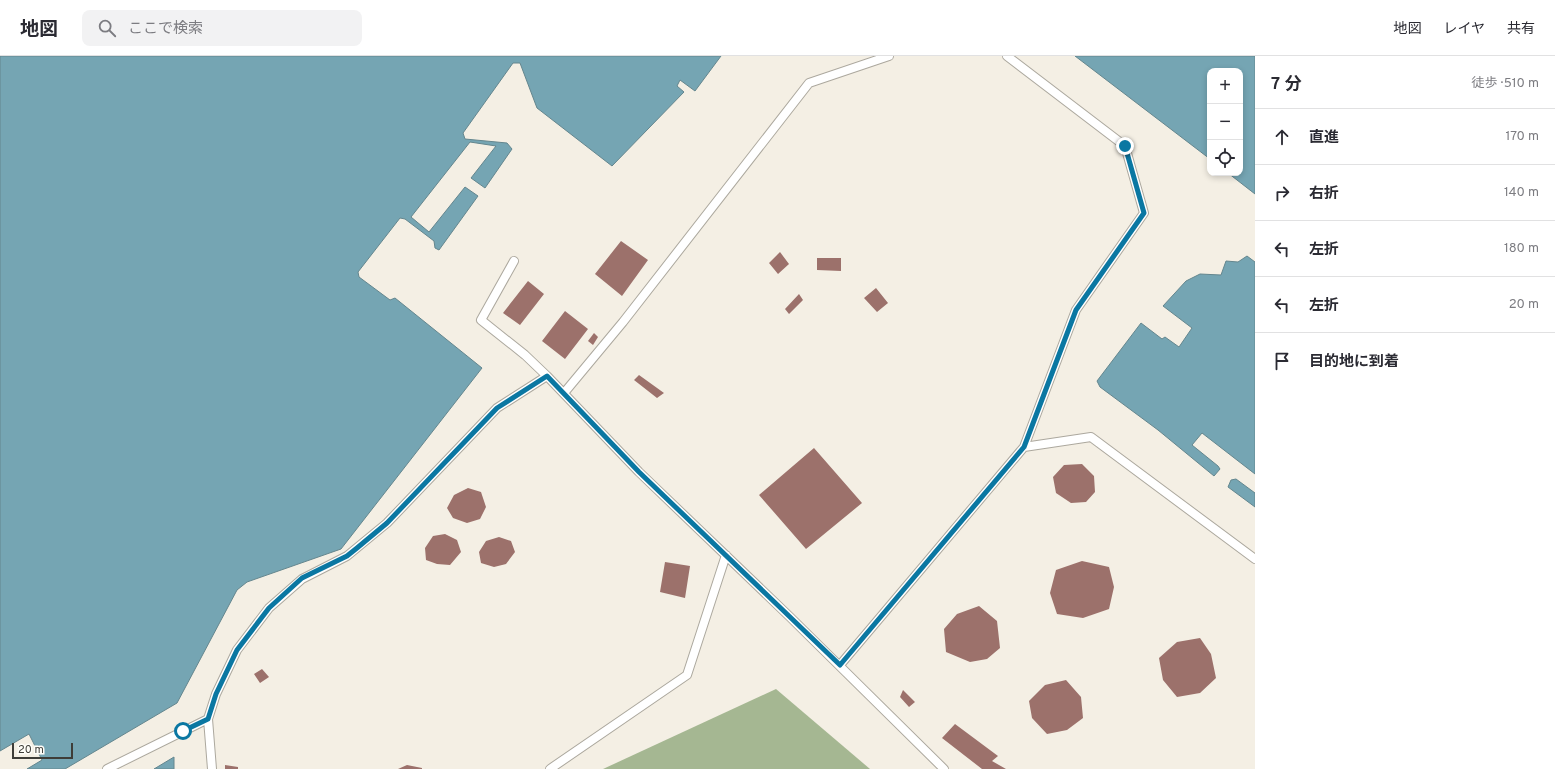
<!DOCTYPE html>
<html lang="ja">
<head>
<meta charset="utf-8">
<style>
	:root { --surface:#fff; --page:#f2f2f3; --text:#2b2b33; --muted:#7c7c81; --line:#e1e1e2 }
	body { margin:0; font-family:Overpass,"Noto Sans JP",sans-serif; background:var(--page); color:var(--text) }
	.controls { position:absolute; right:12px; top:12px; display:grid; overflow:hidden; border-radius:8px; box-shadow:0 2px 6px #0003 }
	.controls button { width:36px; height:36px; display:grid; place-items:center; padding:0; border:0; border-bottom:1px solid var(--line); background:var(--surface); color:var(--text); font:20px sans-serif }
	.scale { position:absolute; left:12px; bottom:10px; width:61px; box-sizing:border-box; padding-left:4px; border:2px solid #3e3d38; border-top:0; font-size:11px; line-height:14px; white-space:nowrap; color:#3e3d38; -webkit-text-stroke:3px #fefdf8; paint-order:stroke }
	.stop { position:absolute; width:12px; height:12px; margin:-9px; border:3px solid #0a77a2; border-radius:50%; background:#fff }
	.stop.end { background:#0a77a2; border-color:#fff; box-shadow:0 1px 4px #0008 }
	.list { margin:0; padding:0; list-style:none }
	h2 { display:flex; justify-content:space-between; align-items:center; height:52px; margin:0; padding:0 16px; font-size:17px }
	h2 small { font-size:13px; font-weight:400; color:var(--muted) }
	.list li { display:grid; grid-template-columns:26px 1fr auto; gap:12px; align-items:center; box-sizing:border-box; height:56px; padding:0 16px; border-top:1px solid var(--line) }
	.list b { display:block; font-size:15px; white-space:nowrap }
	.list em { font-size:13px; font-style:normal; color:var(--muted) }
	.icon { flex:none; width:22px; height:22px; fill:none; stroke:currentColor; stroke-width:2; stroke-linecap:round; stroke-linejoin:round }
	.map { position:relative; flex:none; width:1255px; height:713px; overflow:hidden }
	header { display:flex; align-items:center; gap:24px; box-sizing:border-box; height:56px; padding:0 20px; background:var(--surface); border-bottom:1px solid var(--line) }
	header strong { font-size:19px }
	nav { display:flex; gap:22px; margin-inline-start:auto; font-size:14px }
	.search { width:280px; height:36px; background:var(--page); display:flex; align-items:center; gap:10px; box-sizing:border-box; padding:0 14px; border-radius:8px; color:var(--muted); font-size:15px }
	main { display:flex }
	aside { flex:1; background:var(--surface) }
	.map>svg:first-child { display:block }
	.forest { fill:#a5b792 }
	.water { fill:#75a5b3; stroke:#64868e }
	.building { fill:#9c716b }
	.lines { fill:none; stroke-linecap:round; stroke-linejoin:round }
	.service-casing { stroke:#aca89e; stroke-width:10 }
	.service { stroke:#fff; stroke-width:8 }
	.route { stroke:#0a77a2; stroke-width:5 }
</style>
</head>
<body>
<header>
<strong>地図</strong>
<div class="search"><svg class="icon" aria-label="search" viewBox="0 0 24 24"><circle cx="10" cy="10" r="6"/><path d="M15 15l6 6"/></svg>ここで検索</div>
<nav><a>地図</a><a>レイヤ</a><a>共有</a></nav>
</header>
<main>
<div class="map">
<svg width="1255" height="713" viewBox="0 0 1255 713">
	<rect width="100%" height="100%" fill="#f4efe4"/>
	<path class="forest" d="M 776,633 L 870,713 L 603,713 Z"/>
	<path class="water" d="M 0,0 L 721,0 L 695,35 L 680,24 L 677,30 L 684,36 L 612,110 L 537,52 L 520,7 L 513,7 L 463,77 L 465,83 L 507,87 L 512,93 L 485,132 L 471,122 L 496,90 L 470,86 L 411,161 L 429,176 L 465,131 L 478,140 L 439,194 L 435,192 L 434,185 L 405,163 L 400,162 L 358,216 L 359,221 L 390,244 L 395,242 L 482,312 L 341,493 L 247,526 L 237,534 L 177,647 L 65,713 L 27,713 L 42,704 L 29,678 L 0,695 Z
		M 1075,0 L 1255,0 L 1255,138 L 1228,117 L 1240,117 L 1240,15 L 1210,15 L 1210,103 Z
		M 1247,200 L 1255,206 L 1255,418 L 1202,377 L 1192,389 L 1218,410 L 1220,413 L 1214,420 L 1158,374 L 1100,331 L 1097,325 L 1141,267 L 1162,283 L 1165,281 L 1179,291 L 1192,272 L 1163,250 L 1186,225 L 1200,218 L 1221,219 L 1226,205 L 1238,206 Z
		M 1236,423 L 1255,437 L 1255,451 L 1228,431 L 1231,424 Z
		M 174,701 L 174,713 L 154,713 Z"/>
	<path class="building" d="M 621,185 L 648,204 L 622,240 L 595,218 Z
		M 780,196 L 789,208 L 778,218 L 769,207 Z
		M 817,202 L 841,202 L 841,215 L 817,214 Z
		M 528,225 L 544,238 L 520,269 L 503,257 Z
		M 876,232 L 888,247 L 877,256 L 864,242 Z
		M 799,238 L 803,244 L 789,258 L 785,253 Z
		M 565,255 L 588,273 L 565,303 L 542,285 Z
		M 594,277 L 598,281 L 593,289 L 588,285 Z
		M 639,319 L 664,337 L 657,342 L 634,324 Z
		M 814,392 L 862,447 L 806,493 L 759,439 Z
		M 1082,408 L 1094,420 L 1095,436 L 1086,446 L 1071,447 L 1056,437 L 1053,421 L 1064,409 Z
		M 468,432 L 481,436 L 486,451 L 480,463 L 467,467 L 453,462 L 447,452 L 454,439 Z
		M 445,478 L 457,484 L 461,496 L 450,509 L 437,508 L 426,504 L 425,492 L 433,480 Z
		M 499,481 L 511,485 L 515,496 L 506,508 L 494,511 L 481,507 L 479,496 L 486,485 Z
		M 1082,505 L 1109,511 L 1114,531 L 1109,553 L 1083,562 L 1057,558 L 1050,537 L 1056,514 Z
		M 665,506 L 690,510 L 685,542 L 660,536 Z
		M 979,550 L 997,565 L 1000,592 L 987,603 L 970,606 L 946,596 L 944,573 L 957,558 Z
		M 1200,582 L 1211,598 L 1216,622 L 1200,637 L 1177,641 L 1163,624 L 1159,602 L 1177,586 Z
		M 262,613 L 269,621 L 260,627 L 254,618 Z
		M 1066,624 L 1081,641 L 1083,662 L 1067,674 L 1047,678 L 1032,662 L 1029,645 L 1045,629 Z
		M 903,634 L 915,646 L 909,651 L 900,641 Z
		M 955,668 L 998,700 L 992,705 L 1006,713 L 982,713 L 942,682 Z
		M 225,709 L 238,711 L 238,713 L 225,713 Z
		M 407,709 L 422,712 L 422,713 L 398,713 Z"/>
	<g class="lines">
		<defs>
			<path id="service" d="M 514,205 L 481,264 L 525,299 L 547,320
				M 564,337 L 623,266 L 809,27 L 889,0
				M 1024,391 L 1091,381 L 1255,503
				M 840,609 L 1024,391 L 1076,254 L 1144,157 L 1125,90 L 1007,0
				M 107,713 L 208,663
				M 212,713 L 208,663 L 216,638 L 237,594 L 269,552 L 302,523 L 347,500 L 387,467 L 497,352 L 547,320 L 639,416 L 790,561 L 944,713
				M 550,713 L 687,619 L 726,499"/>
		</defs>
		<use href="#service" class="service-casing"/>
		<use href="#service" class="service"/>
	</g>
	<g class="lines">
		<path class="route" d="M 183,675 L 208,663 L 216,638 L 237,594 L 269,552 L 302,522 L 347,500 L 357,492 L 387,467 L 497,352 L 547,320 L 639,416 L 840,609 L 1024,391 L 1076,254 L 1144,157 L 1125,90"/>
	</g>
</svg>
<div class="controls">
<button>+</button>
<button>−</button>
<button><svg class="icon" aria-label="locate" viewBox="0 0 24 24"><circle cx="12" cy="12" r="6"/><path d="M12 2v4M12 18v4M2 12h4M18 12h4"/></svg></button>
</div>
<div class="scale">20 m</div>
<div class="stop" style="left:183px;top:675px"></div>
<div class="stop end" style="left:1125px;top:90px"></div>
</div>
<aside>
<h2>7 分<small>徒歩 · 510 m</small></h2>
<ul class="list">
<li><svg class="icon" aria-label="ahead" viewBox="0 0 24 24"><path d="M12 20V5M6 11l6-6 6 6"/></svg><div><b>直進</b></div><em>170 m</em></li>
<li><svg class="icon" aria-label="right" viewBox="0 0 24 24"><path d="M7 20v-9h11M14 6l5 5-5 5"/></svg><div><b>右折</b></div><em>140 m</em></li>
<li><svg class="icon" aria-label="left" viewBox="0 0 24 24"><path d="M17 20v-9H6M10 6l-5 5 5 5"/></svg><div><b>左折</b></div><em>180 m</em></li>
<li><svg class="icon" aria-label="left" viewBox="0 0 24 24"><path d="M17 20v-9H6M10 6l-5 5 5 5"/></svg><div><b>左折</b></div><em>20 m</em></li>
<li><svg class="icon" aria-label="arrive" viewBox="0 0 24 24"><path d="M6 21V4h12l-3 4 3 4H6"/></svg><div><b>目的地に到着</b></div></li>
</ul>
</aside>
</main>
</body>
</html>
